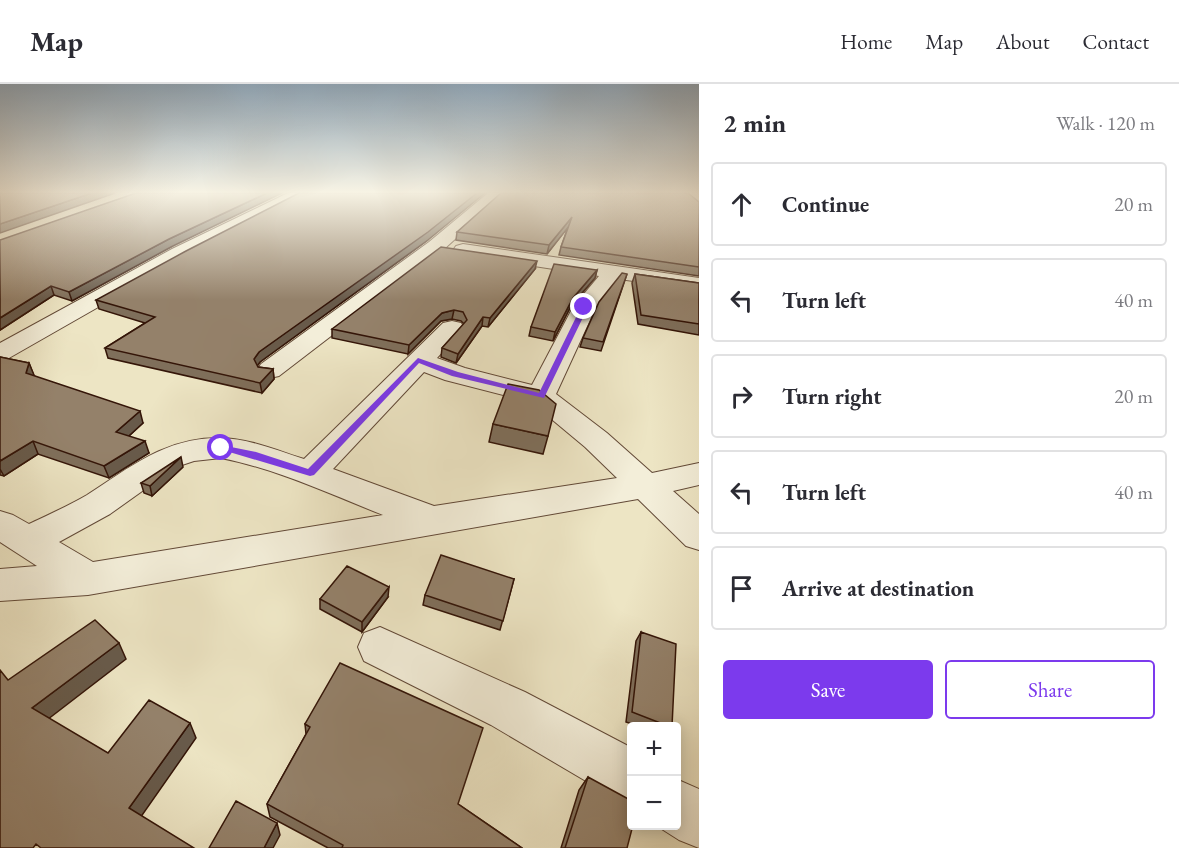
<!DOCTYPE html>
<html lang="en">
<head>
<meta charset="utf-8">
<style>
	:root { --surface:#fff; --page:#f2f2f3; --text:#2b2b33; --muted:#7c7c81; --line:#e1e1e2; --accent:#7c3aed }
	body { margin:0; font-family:"EB Garamond",serif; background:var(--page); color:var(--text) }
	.controls { position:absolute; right:18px; bottom:18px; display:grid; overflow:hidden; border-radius:6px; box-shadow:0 3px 15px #0003 }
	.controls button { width:54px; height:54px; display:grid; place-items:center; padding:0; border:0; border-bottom:2px solid var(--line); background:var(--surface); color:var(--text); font:30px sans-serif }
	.stop { position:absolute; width:18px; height:18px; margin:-14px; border:4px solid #7c3aed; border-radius:50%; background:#fff }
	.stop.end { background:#7c3aed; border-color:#fff; box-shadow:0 2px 6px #0008 }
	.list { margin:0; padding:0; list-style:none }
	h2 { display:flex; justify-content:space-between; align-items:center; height:78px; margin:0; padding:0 24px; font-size:26px }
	h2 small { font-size:20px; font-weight:400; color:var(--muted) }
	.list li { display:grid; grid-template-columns:39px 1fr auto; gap:18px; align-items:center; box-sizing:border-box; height:84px; margin:0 12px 12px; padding:0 12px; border:2px solid var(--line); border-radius:6px }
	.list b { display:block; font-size:22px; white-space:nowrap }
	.list em { font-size:20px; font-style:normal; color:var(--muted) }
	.actions { display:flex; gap:12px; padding:18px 24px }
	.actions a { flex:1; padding:14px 0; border:2px solid var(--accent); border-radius:6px; text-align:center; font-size:21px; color:var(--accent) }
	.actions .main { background:var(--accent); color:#fff }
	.icon { flex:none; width:33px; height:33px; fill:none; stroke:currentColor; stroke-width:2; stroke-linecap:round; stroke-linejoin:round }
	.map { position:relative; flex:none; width:699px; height:764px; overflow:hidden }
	header { display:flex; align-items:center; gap:36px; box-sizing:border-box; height:84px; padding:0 30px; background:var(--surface); border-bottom:2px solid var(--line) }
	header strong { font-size:28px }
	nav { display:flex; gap:33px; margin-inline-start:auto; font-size:21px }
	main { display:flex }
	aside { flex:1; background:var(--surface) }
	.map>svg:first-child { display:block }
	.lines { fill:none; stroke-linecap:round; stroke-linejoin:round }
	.minor-casing { stroke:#624937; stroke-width:2 }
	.minor { fill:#f3eed9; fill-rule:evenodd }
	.wall { fill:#7f6f5b; stroke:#341508; stroke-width:1.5 }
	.shaded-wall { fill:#685a4a; stroke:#341508; stroke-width:1.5 }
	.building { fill:#94816a; stroke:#341508; stroke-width:1.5 }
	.route { fill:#7c3aed }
</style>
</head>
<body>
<header>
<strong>Map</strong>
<nav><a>Home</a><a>Map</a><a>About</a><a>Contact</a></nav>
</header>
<main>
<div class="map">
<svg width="699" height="764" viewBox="0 0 699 764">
	<rect width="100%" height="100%" fill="#ede5c4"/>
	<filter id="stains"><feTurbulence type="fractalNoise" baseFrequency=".00333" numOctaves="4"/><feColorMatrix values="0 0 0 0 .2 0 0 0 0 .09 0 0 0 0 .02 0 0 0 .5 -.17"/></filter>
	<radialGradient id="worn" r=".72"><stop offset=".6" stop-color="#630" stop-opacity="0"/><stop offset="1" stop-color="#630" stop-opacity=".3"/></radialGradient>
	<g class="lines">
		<defs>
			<path id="minor" d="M 288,109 L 309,109 L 186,173 L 9,274 L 0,277 L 0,259 L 172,165 Z
				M 488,109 L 506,109 L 443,166 L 279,292 L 270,294 L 261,292 L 257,286 L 261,280 L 429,158 Z
				M 463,160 L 699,194 L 699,206 L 619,195 L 595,225 L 556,310 L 607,349 L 652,389 L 699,379 L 699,401 L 673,407 L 699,430 L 699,466 L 686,462 L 638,415 L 88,511 L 0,517 L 0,485 L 37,482 L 0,458 L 0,427 L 13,431 L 29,440 C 48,431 68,422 87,411 C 131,383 164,354 219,354 C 248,354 278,367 304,375 L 443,239 L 452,237 L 461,239 L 464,244 L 437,274 L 465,284 L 532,301 L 573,223 L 599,192 L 456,170 L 453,166 L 456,162 ZM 424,288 L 445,296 L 531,318 L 585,363 L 617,394 L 434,422 L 333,385 ZM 221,374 C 277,385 330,410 383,431 L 93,478 L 59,458 L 110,430 L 176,383 L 194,377 Z
				M 380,543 L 525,608 L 632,664 L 632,720 L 613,713 L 491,641 L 364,577 L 358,563 L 364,549 Z
				M 676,695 L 699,705 L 699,764 L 679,756 L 657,742 L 676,742 Z"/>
		</defs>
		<use href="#minor" class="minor-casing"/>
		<use href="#minor" class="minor"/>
	</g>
	<path class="wall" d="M 699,118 L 699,192 L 559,171 L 561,163 L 568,143 L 547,170 L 456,156 L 457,148 Z
		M 0,156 L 171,163 L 72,217 L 54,211 L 0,246 Z
		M 428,156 L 260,278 L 257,282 L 258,283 L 273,285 L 274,295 L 262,309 L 108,274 L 105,264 L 145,239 L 99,225 L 96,216 Z
		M 535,185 L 488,243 L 482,242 L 456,279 L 441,273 L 442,264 L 464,240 L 461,237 L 452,235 L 441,237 L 408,270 L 332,254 L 332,245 Z
		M 597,186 L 595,194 L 571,222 L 553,257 L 529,252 L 531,243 Z
		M 627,190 L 601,267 L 580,263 L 583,254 Z
		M 635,190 L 699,199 L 699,251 L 638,240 L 632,199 Z
		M 0,273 L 29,279 L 34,292 L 143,339 L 129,352 L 149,369 L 109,394 L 38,370 L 4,392 L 0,391 Z
		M 493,340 L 548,352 L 543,370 L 489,358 Z
		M 183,383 L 152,412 L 144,409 L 141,399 Z
		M 514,495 L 500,546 L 423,521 L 425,511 Z
		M 388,513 L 362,548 L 320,525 L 320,515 Z
		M 641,548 L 672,642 L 638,642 L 626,638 L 636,557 Z
		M 305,640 L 458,720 L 522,764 L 328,764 L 270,733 L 267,720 L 306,650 Z
		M 588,693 L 627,764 L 561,764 L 579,706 Z"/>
	<path class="shaded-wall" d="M 92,109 L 115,109 L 0,149 L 0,140 Z
		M 267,109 L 282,109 L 171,163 L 72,217 L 69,208 L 169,155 Z
		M 477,109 L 485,109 L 428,156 L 260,278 L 255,285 L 254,275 L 259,268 Z
		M 572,133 L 570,141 L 547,170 L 549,161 Z
		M 537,177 L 535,185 L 488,243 L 490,234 Z
		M 597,186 L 595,194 L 571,222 L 553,257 L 555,248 L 573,214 Z
		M 51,202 L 54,211 L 0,246 L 0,234 Z
		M 454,226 L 452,235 L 441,237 L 408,270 L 409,261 L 442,229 Z
		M 483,233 L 482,242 L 456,279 L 458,270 Z
		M 29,279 L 34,291 L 31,301 L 26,289 Z
		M 273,285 L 274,295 L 262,309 L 260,299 Z
		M 140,327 L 143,339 L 120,360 L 116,348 Z
		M 33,357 L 38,370 L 4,392 L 0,385 L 0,377 Z
		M 145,357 L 149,369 L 109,394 L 104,382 Z
		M 181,373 L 183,383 L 152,412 L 150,402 Z
		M 389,503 L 388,513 L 362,548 L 362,538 Z
		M 119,559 L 126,575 L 43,639 L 32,624 Z
		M 190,639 L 196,654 L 138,737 L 129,724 Z
		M 277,739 L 280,751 L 273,764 L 264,764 Z"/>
	<path class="building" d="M 0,109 L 92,109 L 0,140 Z
		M 136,109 L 267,109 L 169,155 L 69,208 L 51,202 L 0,234 L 0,156 Z
		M 299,109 L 477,109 L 428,148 L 259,268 L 254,275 L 258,283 L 273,285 L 260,299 L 105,264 L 155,233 L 96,216 L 186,167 Z
		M 501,109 L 688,109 L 699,118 L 699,183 L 561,163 L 572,133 L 549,161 L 457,148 Z
		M 441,163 L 537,177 L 490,234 L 483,233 L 458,270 L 442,264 L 467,236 L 463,228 L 454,226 L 442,229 L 409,261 L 332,245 Z
		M 554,180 L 597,186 L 573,214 L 555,248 L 531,243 Z
		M 622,189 L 627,190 L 603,258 L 583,254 L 599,218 Z
		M 635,190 L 699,199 L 699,240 L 641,231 Z
		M 0,273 L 29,279 L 26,289 L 140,327 L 116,348 L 145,357 L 104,382 L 33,357 L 0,377 Z
		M 508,300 L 539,306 L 556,320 L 548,352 L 493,340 Z
		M 181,373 L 150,402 L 141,399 Z
		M 441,471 L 514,495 L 503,537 L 425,511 Z
		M 347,482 L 389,503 L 362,538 L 320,515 Z
		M 95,536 L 119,559 L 32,624 L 108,669 L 149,616 L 190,639 L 129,724 L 194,764 L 41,764 L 36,760 L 33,764 L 0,764 L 0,586 L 8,596 Z
		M 641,548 L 676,560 L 672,642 L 668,642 L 632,628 Z
		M 340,579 L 483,644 L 458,720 L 522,764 L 342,764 L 343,761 L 267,720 L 310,643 L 305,640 Z
		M 588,693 L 632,717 L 632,741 L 633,741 L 627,764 L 565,764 Z
		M 236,717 L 277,739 L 264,764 L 209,764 Z"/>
	<linearGradient id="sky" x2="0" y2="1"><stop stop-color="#91abc0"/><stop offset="0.5" stop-color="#f7f3e4"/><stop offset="1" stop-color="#f7f3e4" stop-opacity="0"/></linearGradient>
	<rect width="699" height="216" fill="url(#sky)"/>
	<path class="route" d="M 584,221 L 588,223 L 544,314 L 452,292 L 419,279 L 314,391 L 310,392 L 216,364 L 221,361 L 256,368 L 308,385 L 418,274 L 458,288 L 539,309 L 581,223 Z"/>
	<rect width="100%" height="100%" filter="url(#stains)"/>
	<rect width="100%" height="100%" fill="url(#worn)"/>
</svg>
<div class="controls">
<button>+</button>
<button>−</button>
</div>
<div class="stop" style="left:221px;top:364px"></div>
<div class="stop end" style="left:584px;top:223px"></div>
</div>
<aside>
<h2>2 min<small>Walk · 120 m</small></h2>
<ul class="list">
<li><svg class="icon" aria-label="ahead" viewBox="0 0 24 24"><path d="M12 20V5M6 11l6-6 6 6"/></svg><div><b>Continue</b></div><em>20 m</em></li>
<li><svg class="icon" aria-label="left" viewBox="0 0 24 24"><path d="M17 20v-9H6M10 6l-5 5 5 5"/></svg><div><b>Turn left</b></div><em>40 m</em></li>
<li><svg class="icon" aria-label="right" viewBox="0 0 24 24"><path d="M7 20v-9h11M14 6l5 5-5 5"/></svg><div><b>Turn right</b></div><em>20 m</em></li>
<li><svg class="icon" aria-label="left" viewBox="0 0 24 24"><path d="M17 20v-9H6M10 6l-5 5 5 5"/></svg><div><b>Turn left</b></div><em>40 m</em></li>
<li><svg class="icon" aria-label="arrive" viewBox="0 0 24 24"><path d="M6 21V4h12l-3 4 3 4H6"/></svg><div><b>Arrive at destination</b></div></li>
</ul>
<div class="actions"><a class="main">Save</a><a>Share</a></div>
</aside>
</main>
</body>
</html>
